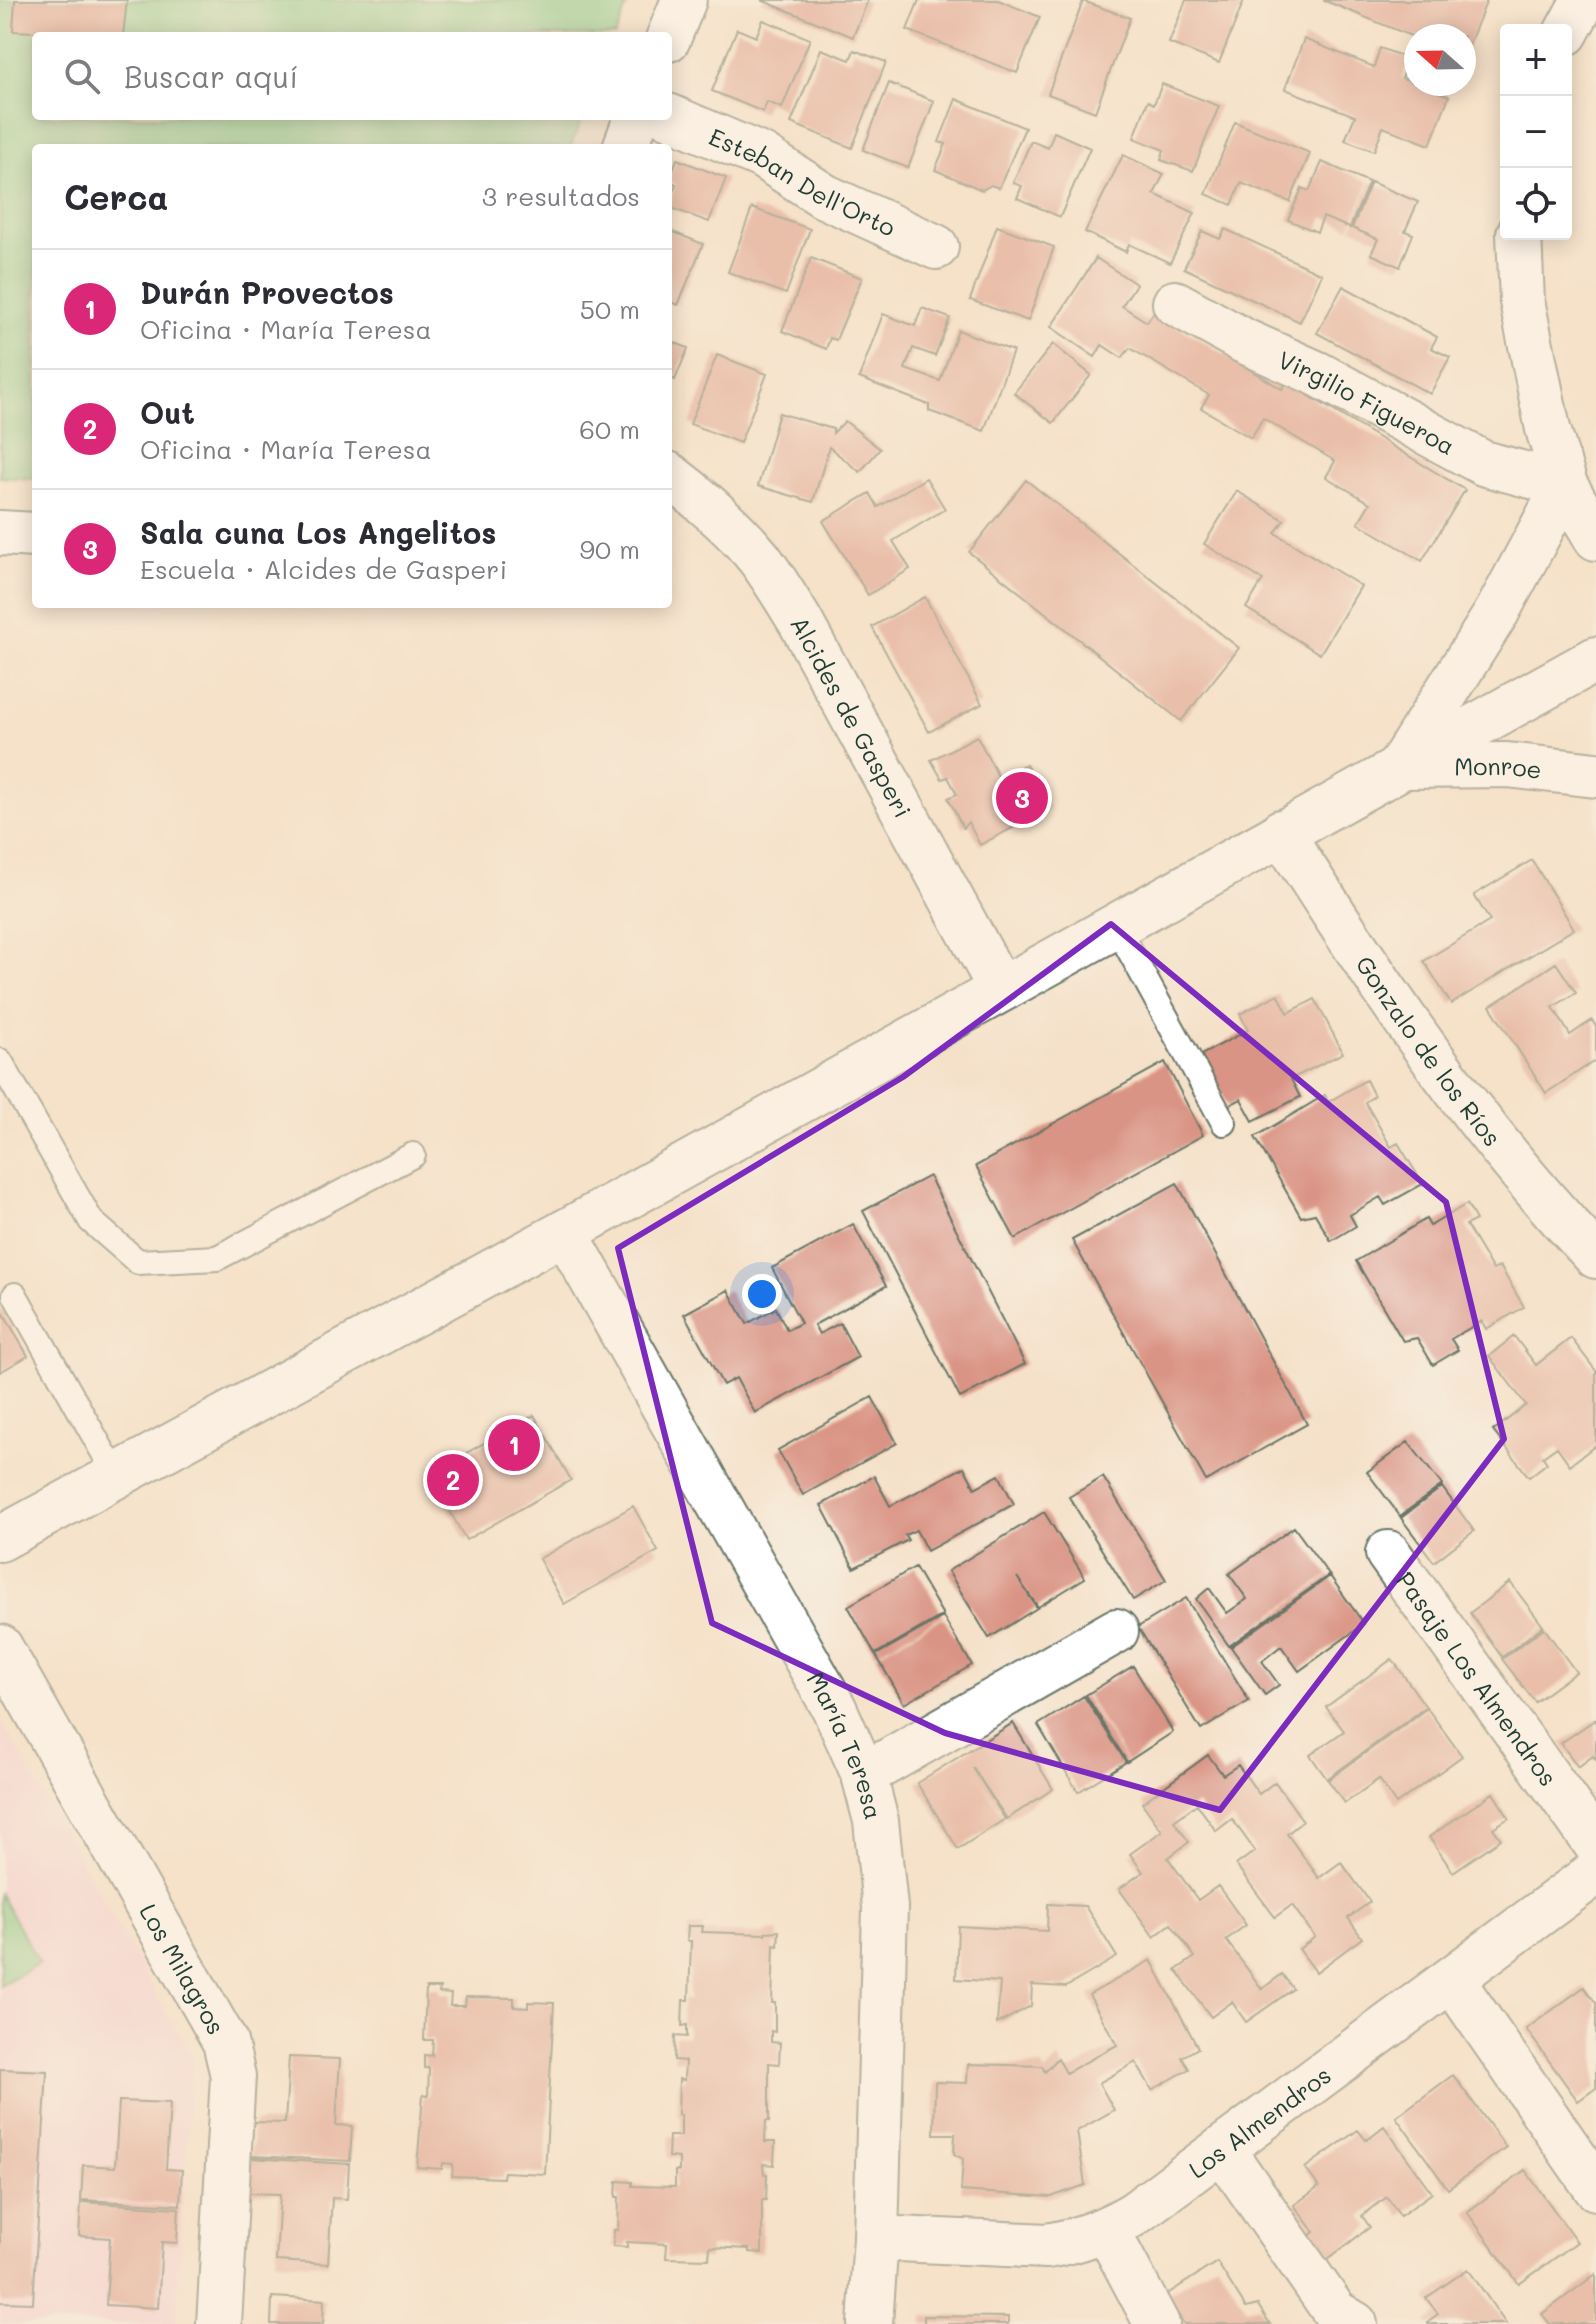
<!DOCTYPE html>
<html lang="es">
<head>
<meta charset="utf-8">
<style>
	:root { --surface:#fff; --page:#f2f2f3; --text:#2b2b33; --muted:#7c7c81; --line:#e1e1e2; --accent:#db2777 }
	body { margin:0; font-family:Mali,sans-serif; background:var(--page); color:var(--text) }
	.controls { position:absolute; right:24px; top:24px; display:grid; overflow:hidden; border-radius:8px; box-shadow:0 4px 20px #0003 }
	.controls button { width:72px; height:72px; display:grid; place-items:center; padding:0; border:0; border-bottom:2px solid var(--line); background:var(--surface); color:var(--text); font:40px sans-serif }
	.compass { position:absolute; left:1404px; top:24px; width:72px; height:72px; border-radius:50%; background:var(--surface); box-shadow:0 4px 20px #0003; rotate:290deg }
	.you { position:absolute; left:762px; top:1294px; width:28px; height:28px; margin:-20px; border:6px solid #fff; border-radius:50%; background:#1a73e8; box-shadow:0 0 0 12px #1a73e833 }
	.badge { display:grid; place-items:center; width:52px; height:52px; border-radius:50%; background:var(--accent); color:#fff; font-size:26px; font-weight:700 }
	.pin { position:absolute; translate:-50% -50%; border:4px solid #fff; box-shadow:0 2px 8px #0006 }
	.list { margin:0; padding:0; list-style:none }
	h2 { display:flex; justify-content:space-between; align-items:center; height:104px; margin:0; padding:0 32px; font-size:34px }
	h2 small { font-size:26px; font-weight:400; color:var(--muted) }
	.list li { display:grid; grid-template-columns:52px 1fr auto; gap:24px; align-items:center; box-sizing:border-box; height:120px; padding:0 32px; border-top:2px solid var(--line) }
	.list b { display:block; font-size:30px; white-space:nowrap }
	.list p { margin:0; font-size:26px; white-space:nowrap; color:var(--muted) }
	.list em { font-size:26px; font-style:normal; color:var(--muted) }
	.icon { flex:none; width:44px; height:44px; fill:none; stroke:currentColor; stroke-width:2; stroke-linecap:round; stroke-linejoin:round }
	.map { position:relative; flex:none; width:1596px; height:2324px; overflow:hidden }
	.search { position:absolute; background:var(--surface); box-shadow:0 4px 20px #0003; left:32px; top:32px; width:640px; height:88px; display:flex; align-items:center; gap:20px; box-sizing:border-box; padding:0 28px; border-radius:8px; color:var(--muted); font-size:30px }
	.panel { position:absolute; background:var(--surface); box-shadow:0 4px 20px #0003; left:32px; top:144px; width:640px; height:464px; border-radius:8px }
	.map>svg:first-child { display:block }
	.built { fill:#f6cfd8 }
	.green { fill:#84cd8a; stroke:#52855f; stroke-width:2 }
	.building { fill:#da9485 }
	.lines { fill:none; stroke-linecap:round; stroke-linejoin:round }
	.lane-casing { stroke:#6a7668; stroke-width:28 }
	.street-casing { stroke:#6a7668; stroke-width:48 }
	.secondary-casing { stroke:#6a7668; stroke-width:48 }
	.lane { stroke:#fff; stroke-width:24 }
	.street { stroke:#fff; stroke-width:44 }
	.secondary { stroke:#fff; stroke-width:44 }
	.marked { fill:none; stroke:#7b2cbf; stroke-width:6; stroke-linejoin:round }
	.labels { text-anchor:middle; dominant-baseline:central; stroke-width:6; stroke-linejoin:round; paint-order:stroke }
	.street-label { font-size:24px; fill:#1f3d34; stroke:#f7f3e8 }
</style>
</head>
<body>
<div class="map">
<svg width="1596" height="2324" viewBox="0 0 1596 2324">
	<rect width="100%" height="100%" fill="#f7f3e8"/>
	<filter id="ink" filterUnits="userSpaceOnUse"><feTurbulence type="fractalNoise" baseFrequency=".0125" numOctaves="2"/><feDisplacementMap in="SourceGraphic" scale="16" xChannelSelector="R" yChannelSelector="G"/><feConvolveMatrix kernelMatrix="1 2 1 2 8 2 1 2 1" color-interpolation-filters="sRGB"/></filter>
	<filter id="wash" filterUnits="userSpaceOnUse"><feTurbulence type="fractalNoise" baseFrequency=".006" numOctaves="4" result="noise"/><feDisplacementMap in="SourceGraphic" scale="32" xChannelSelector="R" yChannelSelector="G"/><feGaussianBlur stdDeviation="1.8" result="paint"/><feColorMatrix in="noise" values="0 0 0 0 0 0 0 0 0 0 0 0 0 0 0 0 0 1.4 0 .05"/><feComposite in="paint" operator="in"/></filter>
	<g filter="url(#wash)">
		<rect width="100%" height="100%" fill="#f5e1c9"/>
		<path class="built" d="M 0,1718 L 192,2057 L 176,2324 L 0,2324 Z"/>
		<path class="green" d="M 0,0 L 629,0 L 615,36 L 36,36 L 36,116 L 583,116 L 570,148 L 36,148 L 36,479 L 0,477 Z
			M 0,1894 L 39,1963 L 0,1985 Z"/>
		<g id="blocks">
			<path class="building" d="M 15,0 L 127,0 L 123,36 L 13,31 Z
				M 761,0 L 868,0 L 853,37 Z
				M 919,0 L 998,0 L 1040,17 L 1017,73 L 907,30 Z
				M 1186,0 L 1244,0 L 1219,63 L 1169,43 Z
				M 1323,0 L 1487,0 L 1464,57 L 1464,36 L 1416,38 Z
				M 1083,1 L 1130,18 L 1095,112 L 1048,94 Z
				M 763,20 L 810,39 L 782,108 L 767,102 L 763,112 L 712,91 L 737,29 L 756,37 Z
				M 1304,39 L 1374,67 L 1380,48 L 1410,59 L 1402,78 L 1449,96 L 1430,145 L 1383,127 L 1374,151 L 1345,140 L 1355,116 L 1285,89 Z
				M 821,49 L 850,60 L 854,50 L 886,62 L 852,148 L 791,123 Z
				M 889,83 L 934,101 L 908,168 L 863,150 Z
				M 1162,84 L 1219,106 L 1193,171 L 1161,160 L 1164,150 L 1134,138 L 1148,101 L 1154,104 Z
				M 956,99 L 1025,128 L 999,188 L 991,185 L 982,190 L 935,170 L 946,144 L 939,142 Z
				M 1235,122 L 1310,153 L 1290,202 L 1241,183 L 1232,205 L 1206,194 Z
				M 1054,132 L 1090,148 L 1060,217 L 1017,198 L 1022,186 L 1013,183 L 1031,141 L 1048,148 Z
				M 1123,155 L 1164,174 L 1154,194 L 1195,213 L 1170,263 L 1129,244 L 1126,252 L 1085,232 Z
				M 677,159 L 726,178 L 709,222 L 668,207 L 676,184 L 669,181 Z
				M 1322,162 L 1369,182 L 1350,228 L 1323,217 L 1317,232 L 1288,220 L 1302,188 L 1309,191 Z
				M 1371,182 L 1418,202 L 1405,231 L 1413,234 L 1400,267 L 1371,254 L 1378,239 L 1352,228 Z
				M 752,208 L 810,229 L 786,294 L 728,272 Z
				M 997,226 L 1054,247 L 1028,321 L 970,300 Z
				M 1225,229 L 1322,274 L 1300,322 L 1184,268 L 1202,231 L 1220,239 Z
				M 668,230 L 703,244 L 678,305 L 668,301 Z
				M 811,258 L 862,278 L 836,340 L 830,338 L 826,349 L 782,331 Z
				M 1096,258 L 1136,284 L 1122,306 L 1147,322 L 1154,312 L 1282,389 L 1286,382 L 1465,490 L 1422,561 L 1358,523 L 1370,503 L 1326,477 L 1335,461 L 1263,418 L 1251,438 L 1201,408 L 1209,395 L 1130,348 L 1122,358 L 1102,345 L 1095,357 L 1051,327 Z
				M 1343,286 L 1437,337 L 1431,348 L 1450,357 L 1430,394 L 1317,333 Z
				M 922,308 L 950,318 L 935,356 L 913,348 L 905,369 L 940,381 L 958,330 L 1013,351 L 984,431 L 929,411 L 929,405 L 859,378 L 883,314 L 915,326 Z
				M 668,340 L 688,348 L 675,380 L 668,377 Z
				M 1053,344 L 1091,375 L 1053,423 L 1014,393 Z
				M 717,355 L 767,374 L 740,443 L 690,424 Z
				M 779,413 L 833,429 L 833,433 L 845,421 L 880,449 L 860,472 L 829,447 L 813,502 L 758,486 Z
				M 926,478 L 945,509 L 893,541 L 910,569 L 868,595 L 823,521 L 870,493 L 878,507 Z
				M 1026,480 L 1239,648 L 1181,721 L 969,552 Z
				M 1237,491 L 1284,520 L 1275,533 L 1361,586 L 1320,654 L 1246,608 L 1263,580 L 1204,544 Z
				M 925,597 L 982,704 L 929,732 L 872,627 Z
				M 977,736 L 999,778 L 1026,764 L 1049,809 L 980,845 L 968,822 L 963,828 L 948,798 L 957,794 L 948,777 L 942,779 L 931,760 Z
				M 1532,860 L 1574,929 L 1451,1004 L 1424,961 L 1490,921 L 1474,895 Z
				M 1556,963 L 1576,993 L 1553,1007 L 1570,1035 L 1592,1020 L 1596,1027 L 1596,1060 L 1546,1093 L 1490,1006 Z
				M 1278,994 L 1288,1013 L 1315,999 L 1343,1053 L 1291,1079 L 1300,1097 L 1253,1121 L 1241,1099 L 1228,1106 L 1201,1055 L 1248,1030 L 1240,1014 Z
				M 1165,1062 L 1203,1135 L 1015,1239 L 976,1166 Z
				M 1366,1080 L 1374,1096 L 1365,1102 L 1391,1147 L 1398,1143 L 1423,1184 L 1385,1205 L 1380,1197 L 1350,1215 L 1356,1226 L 1331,1241 L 1315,1214 L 1301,1217 L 1255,1137 L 1325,1095 L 1328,1102 Z
				M 929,1176 L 1025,1364 L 960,1398 L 863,1211 Z
				M 1177,1183 L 1307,1424 L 1206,1481 L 1072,1240 Z
				M 1467,1204 L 1476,1220 L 1466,1225 L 1493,1270 L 1500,1266 L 1524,1307 L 1486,1329 L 1482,1321 L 1451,1339 L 1458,1350 L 1433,1365 L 1417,1338 L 1403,1341 L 1356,1261 L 1426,1219 L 1430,1226 Z
				M 853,1224 L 886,1286 L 814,1325 L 819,1334 L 840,1323 L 858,1357 L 755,1413 L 736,1378 L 723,1385 L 684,1314 L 728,1290 L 747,1324 L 776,1308 L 787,1330 L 801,1323 L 772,1268 Z
				M 0,1307 L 28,1356 L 0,1372 Z
				M 1514,1336 L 1536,1365 L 1571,1338 L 1596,1371 L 1596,1445 L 1570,1465 L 1557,1447 L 1543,1457 L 1547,1463 L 1529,1477 L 1493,1431 L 1526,1405 L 1489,1356 Z
				M 872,1397 L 897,1443 L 803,1495 L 778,1450 Z
				M 534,1415 L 571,1480 L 466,1540 L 429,1474 Z
				M 1408,1442 L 1442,1485 L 1400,1516 L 1367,1472 Z
				M 964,1467 L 975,1488 L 999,1475 L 1014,1504 L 927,1551 L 916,1530 L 905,1535 L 908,1540 L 854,1568 L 821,1505 L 874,1476 L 890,1506 Z
				M 1103,1477 L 1166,1580 L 1133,1600 L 1069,1497 Z
				M 1442,1487 L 1474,1531 L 1434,1562 L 1401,1518 Z
				M 633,1506 L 658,1551 L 564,1604 L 539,1559 Z
				M 1044,1512 L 1085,1578 L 1038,1607 L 1017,1577 L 1037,1608 L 989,1638 L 948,1571 Z
				M 1294,1527 L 1329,1575 L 1229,1646 L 1196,1599 L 1209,1588 L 1227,1613 L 1247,1599 L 1229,1574 Z
				M 915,1567 L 943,1615 L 875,1654 L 848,1606 Z
				M 1330,1576 L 1364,1624 L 1299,1671 L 1281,1646 L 1262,1661 L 1279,1685 L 1265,1695 L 1231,1647 Z
				M 1510,1582 L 1543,1626 L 1502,1657 L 1470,1613 Z
				M 1186,1598 L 1249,1701 L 1201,1730 L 1138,1627 Z
				M 943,1617 L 972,1665 L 904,1704 L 876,1655 Z
				M 1544,1628 L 1576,1672 L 1535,1702 L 1502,1659 Z
				M 1392,1659 L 1426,1707 L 1327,1779 L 1310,1755 L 1344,1731 L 1326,1707 Z
				M 1133,1666 L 1173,1732 L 1127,1762 L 1086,1695 Z
				M 1084,1696 L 1126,1762 L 1078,1792 L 1038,1725 Z
				M 1427,1708 L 1462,1756 L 1396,1804 L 1379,1779 L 1345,1803 L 1328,1780 Z
				M 1596,1719 L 1596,1760 L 1593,1756 L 1578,1767 L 1561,1743 Z
				M 1013,1723 L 1053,1789 L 1007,1819 L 973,1768 L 1005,1819 L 958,1849 L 917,1783 Z
				M 1208,1755 L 1223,1775 L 1238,1765 L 1259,1794 L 1275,1782 L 1303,1821 L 1287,1834 L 1319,1878 L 1341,1862 L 1370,1902 L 1348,1918 L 1362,1938 L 1316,1972 L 1299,1949 L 1315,1937 L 1292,1905 L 1275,1917 L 1236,1865 L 1255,1851 L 1232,1819 L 1216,1831 L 1197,1804 L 1174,1821 L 1189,1842 L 1168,1858 L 1198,1900 L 1218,1886 L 1246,1925 L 1226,1940 L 1262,1989 L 1282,1974 L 1293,1989 L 1246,2022 L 1232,2002 L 1211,2017 L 1176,1970 L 1195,1957 L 1171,1924 L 1154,1937 L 1119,1889 L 1143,1872 L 1130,1854 L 1162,1831 L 1142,1803 Z
				M 1493,1793 L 1509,1818 L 1493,1828 L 1501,1839 L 1453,1872 L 1429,1837 Z
				M 1048,1904 L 1085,1906 L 1117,1957 L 1066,1987 L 1032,1985 L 1031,2006 L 997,2024 L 1000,1982 L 956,1979 L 958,1926 L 1047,1931 Z
				M 688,1926 L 703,1926 L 702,1932 L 765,1934 L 765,1932 L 779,1931 L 778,1946 L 774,1945 L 772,2003 L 775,2003 L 775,2032 L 771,2031 L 771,2042 L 780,2043 L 779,2064 L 769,2063 L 769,2121 L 766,2121 L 765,2142 L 775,2142 L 774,2165 L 763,2164 L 764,2174 L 767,2174 L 766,2200 L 762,2200 L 762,2253 L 749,2252 L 749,2249 L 710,2247 L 709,2259 L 666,2258 L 667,2244 L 627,2242 L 627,2247 L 613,2246 L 614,2230 L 618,2230 L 619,2197 L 616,2197 L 617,2181 L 632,2182 L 632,2186 L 675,2187 L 675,2171 L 679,2171 L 679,2158 L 668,2157 L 669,2136 L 681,2136 L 681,2115 L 678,2115 L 679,2079 L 684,2080 L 685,2061 L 674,2060 L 675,2036 L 687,2037 L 687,2025 L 682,2026 L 683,2000 L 689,2000 L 691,1941 L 687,1941 Z
				M 1151,1960 L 1198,2048 L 1182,2057 L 1189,2069 L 1152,2090 L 1136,2062 L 1099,2083 L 1114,2110 L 1077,2131 L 1085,2185 L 1051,2197 L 961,2191 L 963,2159 L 954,2154 L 955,2134 L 934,2134 L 935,2082 L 967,2083 L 968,2064 L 1042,2066 L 1045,2072 L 1058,2058 L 1066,2073 L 1117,2045 L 1089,1995 Z
				M 1584,1987 L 1596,2003 L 1596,2088 L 1578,2101 L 1526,2029 Z
				M 426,1988 L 440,1988 L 439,1993 L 451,1994 L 450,2006 L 465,2006 L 466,1997 L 514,1998 L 514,2007 L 528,2008 L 528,2002 L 554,2003 L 545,2174 L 504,2172 L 503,2178 L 452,2176 L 453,2164 L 443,2163 L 442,2169 L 417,2167 L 423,2095 L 428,2096 L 429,2068 L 424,2068 L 424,2055 L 432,2056 L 433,2040 L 424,2040 Z
				M 289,2057 L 340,2059 L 336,2125 L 352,2126 L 350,2161 L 251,2156 L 253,2122 L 285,2123 Z
				M 0,2069 L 47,2071 L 33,2303 L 0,2302 Z
				M 1453,2075 L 1506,2147 L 1448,2189 L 1396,2117 Z
				M 119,2101 L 170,2103 L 166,2169 L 182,2170 L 180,2205 L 81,2200 L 83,2165 L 115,2167 Z
				M 1384,2126 L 1432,2193 L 1400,2216 L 1387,2197 L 1362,2216 L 1370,2227 L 1324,2262 L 1307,2238 L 1314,2232 L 1294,2205 L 1319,2187 L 1305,2168 L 1358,2130 L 1366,2140 Z
				M 250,2158 L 349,2164 L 347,2199 L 332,2198 L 328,2264 L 276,2261 L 280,2194 L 249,2193 Z
				M 1525,2170 L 1577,2242 L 1519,2284 L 1467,2212 Z
				M 81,2202 L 179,2208 L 177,2243 L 162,2242 L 158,2308 L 106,2305 L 110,2238 L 79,2236 Z
				M 1217,2262 L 1246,2308 L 1258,2305 L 1270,2324 L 1184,2324 L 1166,2295 Z
				M 1468,2269 L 1506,2324 L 1428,2324 L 1427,2322 L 1438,2314 L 1426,2298 Z
				M 1596,2274 L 1596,2324 L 1550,2324 L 1542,2314 Z
				M 272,2297 L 324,2300 L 323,2324 L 271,2324 Z
				M 924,2316 L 1008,2317 L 1008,2324 L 924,2324 Z"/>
		</g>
	</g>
	<g filter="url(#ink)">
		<use href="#blocks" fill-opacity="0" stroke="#6a7668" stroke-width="2"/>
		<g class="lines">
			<defs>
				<path id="lane" d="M 1115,924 L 1224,1123
					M 0,1061 L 91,1221 L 138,1262 L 217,1258 L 413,1155
					M 15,1295 L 116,1475"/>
				<g id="street">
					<path d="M 1566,33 L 1584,0"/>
					<path d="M 668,39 L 684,0"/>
					<path id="s1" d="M 668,116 L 762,156 L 824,196 L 936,247"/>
					<path d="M 625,148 L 637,116"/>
					<path d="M 1519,234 L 1522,301 L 1548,429 L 1565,485 L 1596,538"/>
					<path id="s2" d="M 1175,303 L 1244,341 L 1318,374 L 1483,463 L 1565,485"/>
					<path id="s3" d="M 668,474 C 701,499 733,526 759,558 C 774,578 787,600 800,621 L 1000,988"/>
					<path d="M 0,533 L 36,535"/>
					<path d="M 1400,766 L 1497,612 L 1565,485"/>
					<path id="s4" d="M 1400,766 L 1507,765 L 1596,775"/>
					<path id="s5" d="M 1281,832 C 1376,981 1473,1128 1596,1256"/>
					<path id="s6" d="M 1388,1553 L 1596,1844"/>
					<path id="s7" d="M 0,1647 L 225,2042 L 233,2076 L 219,2324"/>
					<path d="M 864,1775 L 1116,1631"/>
					<path d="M 1452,1980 L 1596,2188"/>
					<path d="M 1222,2149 L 1335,2312 L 1355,2324"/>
					<path d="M 1107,2230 L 1157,2324"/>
					<path id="s8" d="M 876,2238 L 1047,2246 C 1080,2240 1105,2231 1134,2214 L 1596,1872"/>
				</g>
				<g id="secondary">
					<path id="s9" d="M 565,1232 L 834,1708 L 864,1775 L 876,1821 L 885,1907 L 876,2238 L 870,2324"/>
					<path d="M 0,1539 L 565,1232 L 1596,659"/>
				</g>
			</defs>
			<use href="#lane" class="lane-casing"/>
			<use href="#street" class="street-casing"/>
			<use href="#secondary" class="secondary-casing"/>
			<use href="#lane" class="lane"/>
			<use href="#street" class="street"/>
			<use href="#secondary" class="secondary"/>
		</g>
	</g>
	<path d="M0 0H1596V2324H0ZM 1111,924 L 1446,1202 L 1504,1439 L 1220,1810 L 945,1733 L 712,1623 L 618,1248 L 903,1077 Z" fill="#f5e1c9" fill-opacity=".55" fill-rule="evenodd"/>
	<path class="marked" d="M 1111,924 L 1446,1202 L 1504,1439 L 1220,1810 L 945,1733 L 712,1623 L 618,1248 L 903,1077 Z"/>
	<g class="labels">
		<g class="street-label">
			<text stroke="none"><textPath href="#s1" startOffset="150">Esteban Dell'Orto</textPath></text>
			<text stroke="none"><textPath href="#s2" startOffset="216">Virgilio Figueroa</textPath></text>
			<text stroke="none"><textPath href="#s3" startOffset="308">Alcides de Gasperi</textPath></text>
			<text stroke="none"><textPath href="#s4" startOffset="98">Monroe</textPath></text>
			<text stroke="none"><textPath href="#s5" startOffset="264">Gonzalo de los Ríos</textPath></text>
			<text stroke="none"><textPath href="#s6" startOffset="154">Pasaje Los Almendros</textPath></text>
			<text stroke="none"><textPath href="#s9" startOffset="586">María Teresa</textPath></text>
			<text stroke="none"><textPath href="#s7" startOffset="370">Los Milagros</textPath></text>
			<text stroke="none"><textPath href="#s8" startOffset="420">Los Almendros</textPath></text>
		</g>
	</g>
</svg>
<div class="controls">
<button>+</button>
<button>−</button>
<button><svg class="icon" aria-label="locate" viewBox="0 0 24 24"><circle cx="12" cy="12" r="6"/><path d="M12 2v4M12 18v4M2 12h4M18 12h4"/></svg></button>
</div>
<svg class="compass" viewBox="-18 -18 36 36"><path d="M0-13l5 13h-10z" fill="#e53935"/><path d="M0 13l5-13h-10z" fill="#7c7c81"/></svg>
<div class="you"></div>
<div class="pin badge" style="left:514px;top:1445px">1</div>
<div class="pin badge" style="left:453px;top:1480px">2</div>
<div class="pin badge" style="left:1022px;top:798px">3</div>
<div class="search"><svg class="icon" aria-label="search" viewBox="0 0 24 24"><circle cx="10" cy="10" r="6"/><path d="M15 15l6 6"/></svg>Buscar aquí</div>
<section class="panel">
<h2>Cerca<small>3 resultados</small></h2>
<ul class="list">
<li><span class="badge">1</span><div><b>Durán Provectos</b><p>Oficina · María Teresa</p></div><em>50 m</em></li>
<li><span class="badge">2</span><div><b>Out</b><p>Oficina · María Teresa</p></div><em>60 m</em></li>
<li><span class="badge">3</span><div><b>Sala cuna Los Angelitos</b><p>Escuela · Alcides de Gasperi</p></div><em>90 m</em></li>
</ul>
</section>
</div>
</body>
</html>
